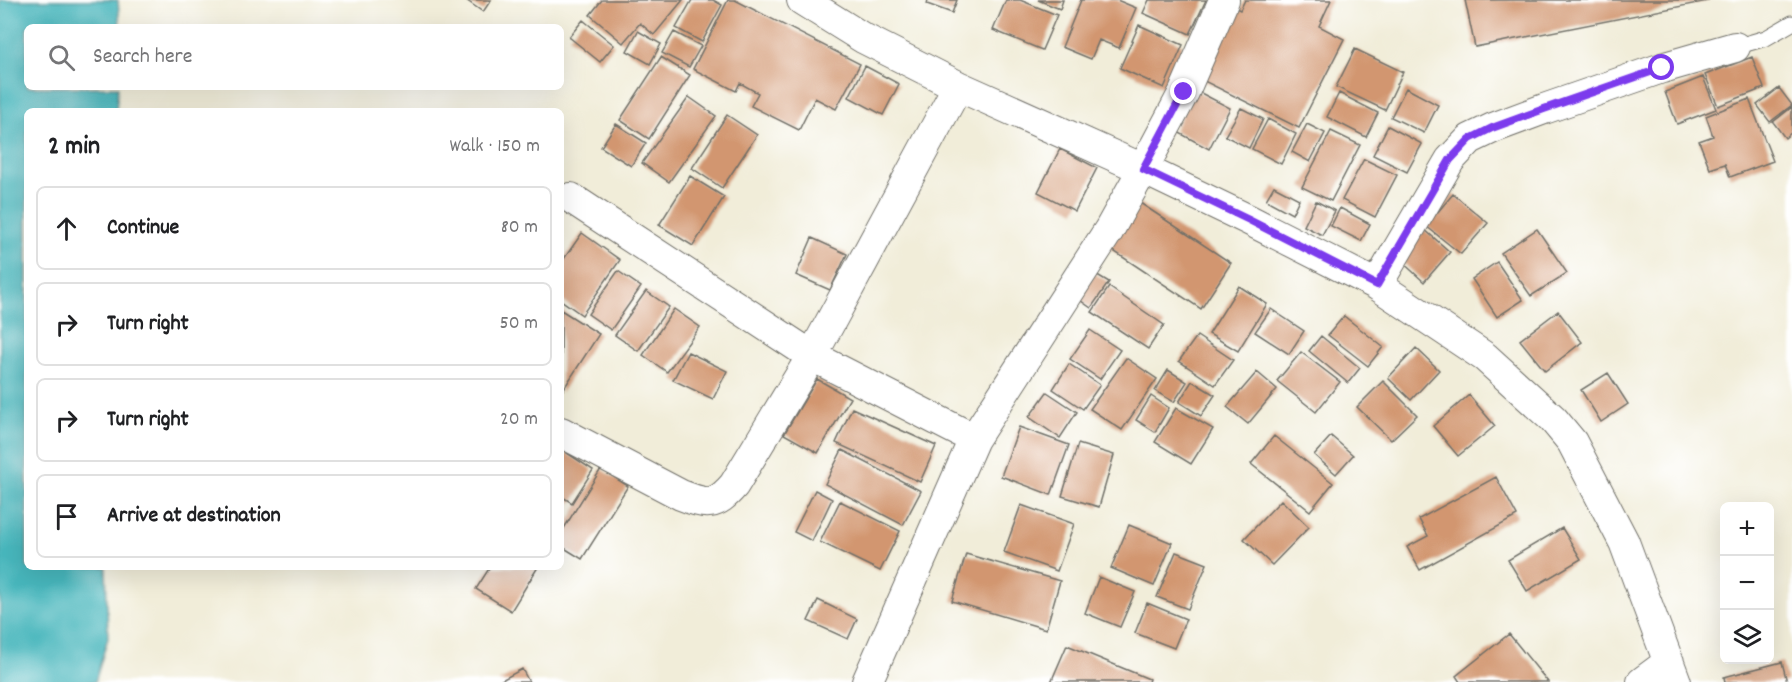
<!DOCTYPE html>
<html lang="en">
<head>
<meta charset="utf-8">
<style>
	:root { --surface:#fff; --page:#f6f6f6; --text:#202124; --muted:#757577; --line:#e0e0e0 }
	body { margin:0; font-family:Dekko,sans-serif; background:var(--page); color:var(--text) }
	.controls { position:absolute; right:18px; bottom:18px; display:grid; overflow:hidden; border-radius:9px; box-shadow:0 6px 24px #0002 }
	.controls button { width:54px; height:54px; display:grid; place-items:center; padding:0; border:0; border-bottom:2px solid var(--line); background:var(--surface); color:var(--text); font:30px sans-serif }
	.stop { position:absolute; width:18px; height:18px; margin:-14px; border:4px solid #7c3aed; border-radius:50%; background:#fff }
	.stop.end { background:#7c3aed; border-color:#fff; box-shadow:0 2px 6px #0008 }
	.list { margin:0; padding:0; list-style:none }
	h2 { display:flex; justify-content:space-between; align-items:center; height:78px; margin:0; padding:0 24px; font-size:26px }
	h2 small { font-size:20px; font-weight:400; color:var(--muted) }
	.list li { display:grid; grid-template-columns:39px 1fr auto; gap:18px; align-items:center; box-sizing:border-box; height:84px; margin:0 12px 12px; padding:0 12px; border:2px solid var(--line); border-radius:9px }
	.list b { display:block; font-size:22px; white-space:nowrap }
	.list em { font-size:20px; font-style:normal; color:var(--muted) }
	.icon { flex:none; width:33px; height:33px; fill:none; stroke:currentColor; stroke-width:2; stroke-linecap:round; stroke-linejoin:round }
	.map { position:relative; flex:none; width:1792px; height:682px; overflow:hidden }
	.search { position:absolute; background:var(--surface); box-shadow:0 6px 24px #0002; left:24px; top:24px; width:540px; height:66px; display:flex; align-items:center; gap:15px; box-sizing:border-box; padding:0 21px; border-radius:9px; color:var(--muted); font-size:22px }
	.panel { position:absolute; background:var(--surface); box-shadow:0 6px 24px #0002; left:24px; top:108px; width:540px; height:462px; border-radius:9px }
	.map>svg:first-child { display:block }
	.water { fill:#46b6bc; stroke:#387074; stroke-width:1.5 }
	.building { fill:#d2966f }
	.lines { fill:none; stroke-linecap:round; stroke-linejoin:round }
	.lane-casing { stroke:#706f68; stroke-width:17 }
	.street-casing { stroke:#706f68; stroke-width:32 }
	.lane { stroke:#fff; stroke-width:15 }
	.street { stroke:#fff; stroke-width:30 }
	.route { stroke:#7c3aed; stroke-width:8 }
</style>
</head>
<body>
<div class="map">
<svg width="1792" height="682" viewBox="0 0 1792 682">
	<rect width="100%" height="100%" fill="#fff"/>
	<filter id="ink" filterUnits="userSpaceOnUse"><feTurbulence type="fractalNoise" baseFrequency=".0167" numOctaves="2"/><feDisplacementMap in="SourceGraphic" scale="12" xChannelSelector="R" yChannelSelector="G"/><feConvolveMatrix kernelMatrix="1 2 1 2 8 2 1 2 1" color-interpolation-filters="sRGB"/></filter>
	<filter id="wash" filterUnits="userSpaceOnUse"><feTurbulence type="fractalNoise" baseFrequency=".008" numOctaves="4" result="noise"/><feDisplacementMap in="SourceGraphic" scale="24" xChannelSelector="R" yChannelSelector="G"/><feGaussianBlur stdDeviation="1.35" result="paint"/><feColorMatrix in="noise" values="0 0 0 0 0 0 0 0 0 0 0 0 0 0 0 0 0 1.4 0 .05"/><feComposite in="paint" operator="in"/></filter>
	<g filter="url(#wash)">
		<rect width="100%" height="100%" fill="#f1edd9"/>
		<path class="water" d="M 0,0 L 118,0 L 120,27 L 27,27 L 27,87 L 118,87 L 116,111 L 27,111 L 27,567 L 106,567 L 108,638 L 95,682 L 0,682 Z"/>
		<g id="blocks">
			<path class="building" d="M 466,0 L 491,0 L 483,12 Z
				M 602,0 L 683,0 L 654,35 L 640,23 L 623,43 L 590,15 Z
				M 692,0 L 713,0 L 722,5 L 702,42 L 676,28 Z
				M 728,0 L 735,0 L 860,64 L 836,109 L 815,98 L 799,130 L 751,106 L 758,93 L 740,83 L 736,91 L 693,69 Z
				M 928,0 L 957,0 L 952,13 L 927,4 Z
				M 1006,0 L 1020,0 L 1057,15 L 1042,50 L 993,30 Z
				M 1038,0 L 1063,0 L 1060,9 Z
				M 1081,0 L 1117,0 L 1136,8 L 1119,48 L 1099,40 L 1091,59 L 1062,47 Z
				M 1149,0 L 1206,0 L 1190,34 L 1143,13 Z
				M 1245,0 L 1331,0 L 1319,26 L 1344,39 L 1299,128 L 1196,77 L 1232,6 L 1240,10 Z
				M 1465,0 L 1708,0 L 1708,1 L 1475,47 Z
				M 583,20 L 614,45 L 600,62 L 569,37 Z
				M 1139,25 L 1183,45 L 1164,88 L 1120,68 Z
				M 638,31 L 661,44 L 650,64 L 627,51 Z
				M 674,32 L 701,46 L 689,67 L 662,53 Z
				M 1355,49 L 1403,72 L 1385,110 L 1336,87 Z
				M 661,57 L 690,75 L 649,139 L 620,120 Z
				M 1752,57 L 1764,88 L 1718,106 L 1705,75 Z
				M 865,66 L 899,84 L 883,115 L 849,97 Z
				M 1703,77 L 1716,109 L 1677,124 L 1665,92 Z
				M 1406,88 L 1438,105 L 1424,133 L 1391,117 Z
				M 1779,88 L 1792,105 L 1770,122 L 1757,105 Z
				M 1195,90 L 1230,108 L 1209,149 L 1174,130 Z
				M 1339,93 L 1378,113 L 1366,137 L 1327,117 Z
				M 689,97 L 716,116 L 669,182 L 642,163 Z
				M 1749,99 L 1773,161 L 1730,177 L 1725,164 L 1710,169 L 1699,141 L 1713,136 L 1706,116 Z
				M 1792,107 L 1792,132 L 1785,138 L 1773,122 Z
				M 1241,108 L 1263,119 L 1249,148 L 1225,136 Z
				M 727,115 L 757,135 L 722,188 L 692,168 Z
				M 1268,119 L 1296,134 L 1281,164 L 1252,149 Z
				M 616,124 L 646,143 L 631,166 L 601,147 Z
				M 1307,124 L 1325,133 L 1310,162 L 1292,152 Z
				M 1388,126 L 1422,144 L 1407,172 L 1373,155 Z
				M 1331,131 L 1360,145 L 1331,201 L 1302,187 Z
				M 1060,149 L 1097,168 L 1075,211 L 1038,192 Z
				M 1364,159 L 1397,175 L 1375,217 L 1342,200 Z
				M 690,176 L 724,197 L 693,246 L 659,225 Z
				M 1274,186 L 1299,199 L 1292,214 L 1266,200 Z
				M 1453,194 L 1488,223 L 1461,254 L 1426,226 Z
				M 1316,201 L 1335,211 L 1322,235 L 1304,226 Z
				M 1140,203 L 1231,263 L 1201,309 L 1109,248 Z
				M 1340,208 L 1370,224 L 1361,241 L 1331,226 Z
				M 1424,229 L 1450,252 L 1424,282 L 1399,259 Z
				M 1537,229 L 1567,273 L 1531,296 L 1501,253 Z
				M 582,233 L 620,260 L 582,315 L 561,300 L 561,263 Z
				M 812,238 L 847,254 L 830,290 L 796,275 Z
				M 1497,262 L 1523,300 L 1497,317 L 1472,279 Z
				M 618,271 L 641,287 L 611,330 L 588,314 Z
				M 1094,273 L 1109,282 L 1091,308 L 1077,298 Z
				M 1239,286 L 1267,304 L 1238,351 L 1209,334 Z
				M 1109,287 L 1164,325 L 1148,349 L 1092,312 Z
				M 646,291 L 669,307 L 638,351 L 615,335 Z
				M 674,309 L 700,327 L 667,372 L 643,355 Z
				M 1271,309 L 1304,331 L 1289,354 L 1255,332 Z
				M 561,310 L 599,334 L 561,393 Z
				M 1558,311 L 1582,342 L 1545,371 L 1520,340 Z
				M 1344,316 L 1383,347 L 1368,366 L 1328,335 Z
				M 1090,330 L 1120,350 L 1100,379 L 1070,359 Z
				M 1197,336 L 1233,360 L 1215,385 L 1179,361 Z
				M 1321,336 L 1360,368 L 1348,383 L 1309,351 Z
				M 1416,348 L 1439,370 L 1411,400 L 1388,378 Z
				M 688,352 L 727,371 L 713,399 L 673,380 Z
				M 1301,352 L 1340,382 L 1316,412 L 1277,381 Z
				M 1126,358 L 1157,379 L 1122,430 L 1090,409 Z
				M 1069,364 L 1100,385 L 1083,409 L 1053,389 Z
				M 1168,370 L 1187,382 L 1174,402 L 1155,391 Z
				M 1257,372 L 1277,389 L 1248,424 L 1227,407 Z
				M 1608,373 L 1628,404 L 1601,422 L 1581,390 Z
				M 817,379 L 850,398 L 818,453 L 784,434 Z
				M 1192,381 L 1215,395 L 1201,416 L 1179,402 Z
				M 1383,381 L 1417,415 L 1391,440 L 1357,407 Z
				M 1047,392 L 1077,412 L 1060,438 L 1029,417 Z
				M 1469,395 L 1495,426 L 1458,456 L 1433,426 Z
				M 1151,396 L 1169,408 L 1155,432 L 1136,420 Z
				M 852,408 L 936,446 L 920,482 L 836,443 Z
				M 1176,408 L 1213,429 L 1191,464 L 1155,442 Z
				M 1019,427 L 1069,445 L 1051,495 L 1001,476 Z
				M 1274,436 L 1333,483 L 1310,511 L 1251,464 Z
				M 1331,436 L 1353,455 L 1336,474 L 1314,455 Z
				M 1078,444 L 1114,455 L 1099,507 L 1062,496 Z
				M 561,449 L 593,470 L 572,503 L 561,496 Z
				M 842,450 L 921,491 L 903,525 L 825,484 Z
				M 601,469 L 628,486 L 582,559 L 561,546 L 561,533 Z
				M 1496,477 L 1517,516 L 1420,570 L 1407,547 L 1428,536 L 1419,519 Z
				M 815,490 L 832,499 L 812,541 L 794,532 Z
				M 1281,500 L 1309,527 L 1272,565 L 1244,539 Z
				M 840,501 L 900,531 L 880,571 L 820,542 Z
				M 1021,505 L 1074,524 L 1057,571 L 1004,552 Z
				M 1129,525 L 1172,543 L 1154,586 L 1111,568 Z
				M 1562,528 L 1581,559 L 1527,591 L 1508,560 Z
				M 1176,552 L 1207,564 L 1188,609 L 1157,597 Z
				M 966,554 L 1060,581 L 1046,629 L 952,601 Z
				M 490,567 L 538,567 L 511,611 L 476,589 Z
				M 1099,577 L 1135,592 L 1120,627 L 1085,613 Z
				M 818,600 L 857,619 L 848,639 L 808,621 Z
				M 1147,603 L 1186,619 L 1174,648 L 1135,633 Z
				M 1509,634 L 1548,682 L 1460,682 L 1456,676 Z
				M 1067,645 L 1149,679 L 1148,682 L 1051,682 Z
				M 1782,662 L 1787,682 L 1725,682 L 1724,677 Z
				M 522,669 L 529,682 L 498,682 Z"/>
		</g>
	</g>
	<g filter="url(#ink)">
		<use href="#blocks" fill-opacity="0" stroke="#706f68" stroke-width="1.5"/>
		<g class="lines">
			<defs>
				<path id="lane" d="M 1735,47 L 1766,38 L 1792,23"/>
				<path id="street" d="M 802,0 L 863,38 L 958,86 L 1143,169 L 1249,220 L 1377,285 L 1485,357 L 1553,419 L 1572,442 L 1624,542 L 1676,682
					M 571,198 L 812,356 L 974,439
					M 1377,285 L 1450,160 L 1470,139 L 1493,128 L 1544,109 L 1662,68 L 1735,47
					M 561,432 L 681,495 C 707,505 715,507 734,485 L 812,356 L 958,86
					M 867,682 L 974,439 L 1109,230 L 1143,169 L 1184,92 L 1224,0
					M 1642,682 L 1669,662"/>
			</defs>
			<use href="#lane" class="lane-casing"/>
			<use href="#street" class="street-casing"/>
			<use href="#lane" class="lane"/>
			<use href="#street" class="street"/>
		</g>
	</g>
	<g class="lines" filter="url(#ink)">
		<path class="route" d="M 1184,92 L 1143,169 L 1249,220 L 1377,285 L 1450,160 L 1470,139 L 1492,128 L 1544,109 L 1662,68"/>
	</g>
</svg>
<div class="controls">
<button>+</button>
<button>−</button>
<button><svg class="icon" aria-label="layers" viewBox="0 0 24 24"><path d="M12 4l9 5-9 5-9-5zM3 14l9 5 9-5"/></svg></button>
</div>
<div class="stop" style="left:1662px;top:68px"></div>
<div class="stop end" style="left:1184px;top:92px"></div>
<div class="search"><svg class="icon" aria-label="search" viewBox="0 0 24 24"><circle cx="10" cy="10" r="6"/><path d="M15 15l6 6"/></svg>Search here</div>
<section class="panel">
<h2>2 min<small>Walk · 150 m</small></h2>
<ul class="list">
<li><svg class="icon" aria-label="ahead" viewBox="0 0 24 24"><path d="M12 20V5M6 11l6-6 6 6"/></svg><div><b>Continue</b></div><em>80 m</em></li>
<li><svg class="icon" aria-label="right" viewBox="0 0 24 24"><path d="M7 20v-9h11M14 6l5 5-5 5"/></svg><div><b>Turn right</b></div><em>50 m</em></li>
<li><svg class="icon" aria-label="right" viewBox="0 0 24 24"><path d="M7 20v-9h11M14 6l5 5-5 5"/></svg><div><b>Turn right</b></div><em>20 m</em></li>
<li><svg class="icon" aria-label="arrive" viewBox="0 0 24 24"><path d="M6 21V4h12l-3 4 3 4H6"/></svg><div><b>Arrive at destination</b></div></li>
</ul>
</section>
</div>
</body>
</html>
